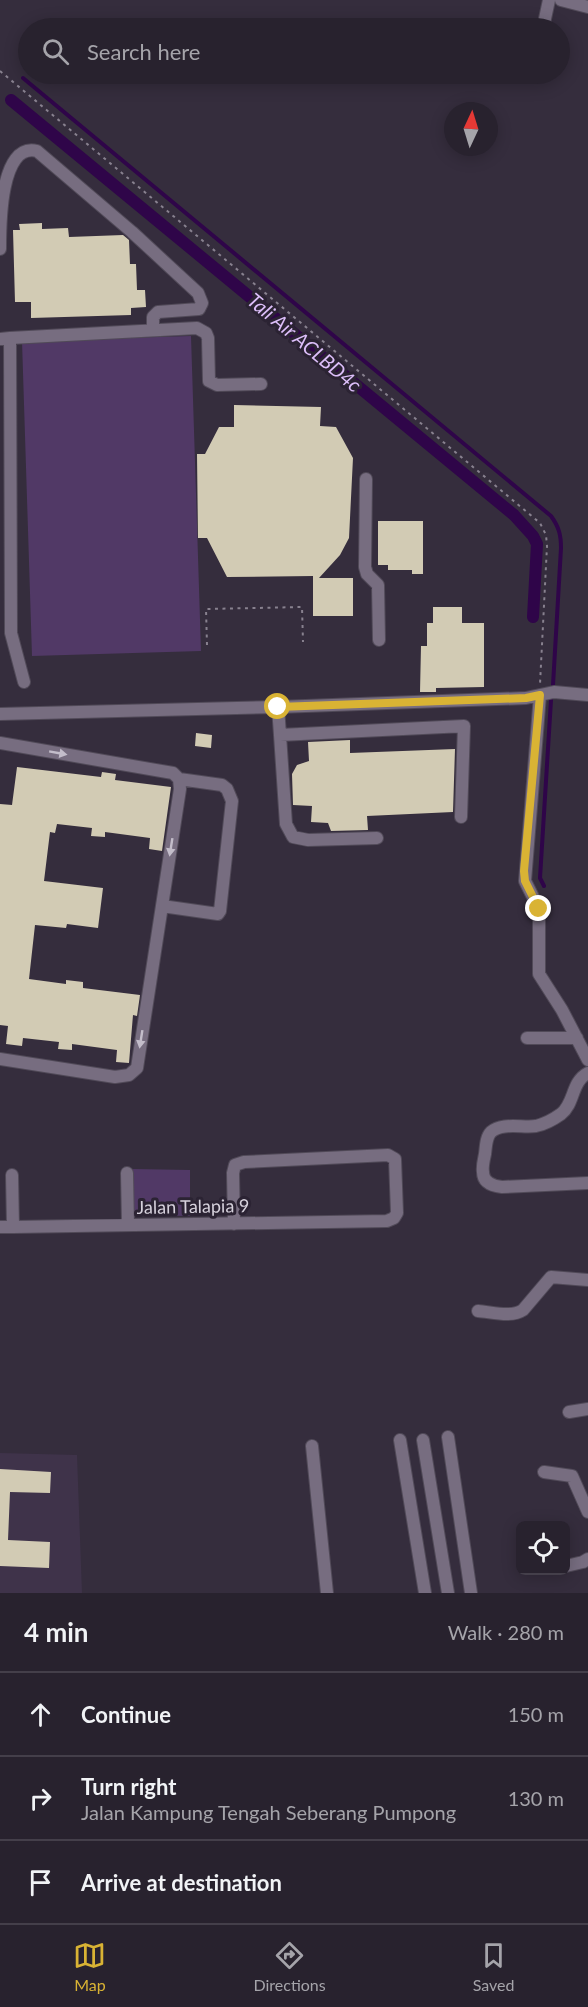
<!DOCTYPE html>
<html lang="en">
<head>
<meta charset="utf-8">
<style>
	:root { --surface:#28222e; --page:#302a36; --text:#f1f3f6; --muted:#a5a4aa; --line:#443f4a; --accent:#d9b334 }
	body { margin:0; font-family:Lato,sans-serif; background:var(--page); color:var(--text) }
	.controls { position:absolute; right:18px; bottom:18px; display:grid; overflow:hidden; border-radius:9px; box-shadow:0 3px 15px #0003 }
	.controls button { width:54px; height:54px; display:grid; place-items:center; padding:0; border:0; border-bottom:2px solid var(--line); background:var(--surface); color:var(--text); font:30px sans-serif }
	.compass { position:absolute; left:444px; top:102px; width:54px; height:54px; border-radius:50%; background:var(--surface); box-shadow:0 3px 15px #0003; rotate:4deg }
	.stop { position:absolute; width:18px; height:18px; margin:-14px; border:4px solid #d9b334; border-radius:50%; background:#fff }
	.stop.end { background:#d9b334; border-color:#fff; box-shadow:0 2px 6px #0008 }
	.list { margin:0; padding:0; list-style:none }
	h2 { display:flex; justify-content:space-between; align-items:center; height:78px; margin:0; padding:0 24px; font-size:26px }
	h2 small { font-size:20px; font-weight:400; color:var(--muted) }
	.list li { display:grid; grid-template-columns:39px 1fr auto; gap:18px; align-items:center; box-sizing:border-box; height:84px; padding:0 24px; border-top:2px solid var(--line) }
	.list b { display:block; font-size:22px; white-space:nowrap }
	.list p { margin:0; font-size:20px; white-space:nowrap; color:var(--muted) }
	.list em { font-size:20px; font-style:normal; color:var(--muted) }
	.icon { flex:none; width:33px; height:33px; fill:none; stroke:currentColor; stroke-width:2; stroke-linecap:round; stroke-linejoin:round }
	.map { position:relative; flex:none; width:588px; height:1593px; overflow:hidden }
	.search { position:absolute; background:var(--surface); box-shadow:0 3px 15px #0003; left:18px; right:18px; top:18px; height:66px; display:flex; align-items:center; gap:15px; box-sizing:border-box; padding:0 21px; border-radius:33px; color:var(--muted); font-size:22px }
	.sheet { height:330px; background:var(--surface) }
	nav { display:flex; justify-content:space-around; align-items:center; box-sizing:border-box; height:84px; border-top:2px solid var(--line); background:var(--surface); font-size:16px; color:var(--muted) }
	nav a { display:grid; justify-items:center; gap:3px }
	nav .on { color:var(--accent) }
	.map>svg:first-child { display:block }
	.built { fill:#3f334a }
	.green { fill:#513966 }
	.lines { fill:none; stroke-linecap:round; stroke-linejoin:round }
	.stream { stroke:#2f0549; stroke-width:4 }
	.canal { stroke:#2f0549; stroke-width:12 }
	.building { fill:#d2cbb4 }
	.minor-casing { stroke:#514a58; stroke-width:14 }
	.path { stroke:#88818f; stroke-width:2; stroke-dasharray:3 4.5; stroke-linecap:butt }
	.minor { stroke:#776d80; stroke-width:12 }
	.oneway { fill:#c3bdca }
	.route { stroke:#d9b334; stroke-width:8 }
	.labels { text-anchor:middle; dominant-baseline:central; stroke-width:6; stroke-linejoin:round; paint-order:stroke }
	.street-label { font-size:18px; fill:#d6d1dc; stroke:#2b2333 }
	.water-label { font-size:20px; font-style:italic; fill:#dcbef9; stroke:#2b2333 }
</style>
</head>
<body>
<div class="map">
<svg width="588" height="1593" viewBox="0 0 588 1593">
	<rect width="100%" height="100%" fill="#352d3d"/>
	<path class="built" d="M 0,1453 L 77,1455 L 82,1593 L 0,1593 Z"/>
	<path class="green" d="M 191,336 L 201,651 L 32,656 L 22,341 Z
		M 132,1169 L 190,1170 L 190,1216 L 132,1215 Z"/>
	<g class="lines">
		<path class="stream" d="M 23,78 L 551,516 C 559,527 561,535 561,548 L 553,685
			M 544,886 L 540,878 L 551,700"/>
		<path class="canal" d="M 11,100 L 514,515 L 533,536 L 537,544 L 533,617"/>
	</g>
	<path class="building" d="M 42,223 L 42,229 L 68,228 L 69,237 L 123,235 L 129,240 L 130,264 L 136,264 L 137,290 L 145,290 L 146,307 L 131,308 L 131,315 L 31,318 L 31,302 L 15,302 L 13,230 L 20,230 L 19,224 Z
		M 234,405 L 321,407 L 320,426 L 336,427 L 353,458 L 349,538 L 340,555 L 319,578 L 353,578 L 353,616 L 313,616 L 313,576 L 227,577 L 207,538 L 198,538 L 197,454 L 205,454 L 219,427 L 234,427 Z
		M 378,521 L 423,521 L 423,574 L 412,574 L 412,570 L 388,570 L 388,565 L 378,565 Z
		M 433,607 L 462,607 L 462,623 L 484,623 L 484,687 L 436,688 L 436,692 L 420,692 L 421,646 L 427,646 L 427,623 L 433,623 Z
		M 196,733 L 212,735 L 211,748 L 195,746 Z
		M 350,740 L 350,753 L 455,749 L 453,812 L 367,816 L 368,830 L 331,831 L 328,823 L 311,822 L 312,806 L 293,805 L 292,774 L 297,765 L 309,761 L 308,742 Z
		M 17,767 L 101,777 L 102,772 L 116,774 L 115,780 L 171,787 L 162,851 L 149,849 L 150,838 L 105,832 L 105,837 L 91,836 L 92,828 L 57,824 L 55,833 L 50,832 L 44,881 L 103,888 L 98,928 L 67,924 L 66,928 L 35,925 L 29,979 L 66,984 L 66,980 L 83,982 L 83,988 L 140,995 L 137,1016 L 133,1015 L 129,1063 L 116,1062 L 117,1050 L 72,1044 L 72,1050 L 58,1049 L 59,1042 L 23,1038 L 22,1046 L 6,1044 L 8,1026 L 0,1025 L 0,804 L 12,805 Z
		M 0,1469 L 51,1472 L 50,1493 L 10,1492 L 8,1540 L 50,1542 L 49,1568 L 0,1566 Z"/>
	<g class="lines">
		<defs>
			<path id="minor" d="M 561,0 L 588,7
				M 543,28 L 549,0
				M 0,249 C 0,225 0,142 37,151 L 132,232 L 198,293 L 202,303 L 199,309 L 158,312 L 153,317 L 153,329
				M 10,338 L 197,328 L 206,333 L 208,338 L 209,381 L 217,385 L 261,384
				M 0,339 L 10,338 L 11,633 L 24,682
				M 366,479 L 365,567 L 367,574 L 378,585 L 379,640
				M 540,695 L 525,881 L 539,909 L 539,974 L 562,1010 L 588,1060
				M 278,707 L 280,735
				M 0,714 L 278,707 L 526,698 L 554,692 L 588,695
				M 0,743 L 173,773 L 179,779 L 180,789 L 137,1068 L 129,1075 L 115,1077 L 0,1059
				M 377,838 L 308,840 L 293,837 L 286,824 L 280,735 L 464,726 L 461,817
				M 162,906 L 218,914 L 220,911 L 232,801 L 227,789 L 222,785 L 179,779
				M 527,1038 L 577,1038
				M 588,1073 C 571,1082 575,1103 561,1114 C 554,1119 545,1124 536,1126 C 523,1128 502,1122 491,1132 C 486,1137 486,1146 485,1154 C 484,1159 482,1166 483,1172 C 483,1183 493,1186 502,1187 L 588,1183
				M 127,1173 L 128,1225
				M 12,1175 L 13,1227
				M 0,1227 L 13,1227 L 387,1221 L 394,1218 L 397,1213 L 395,1159 L 388,1155 L 244,1162 L 235,1165 L 233,1173 L 234,1224
				M 478,1311 C 492,1312 511,1318 523,1310 L 551,1277 L 588,1280
				M 569,1412 L 588,1409
				M 448,1437 L 471,1593
				M 400,1440 L 425,1593
				M 423,1440 L 448,1593
				M 312,1446 L 327,1593
				M 544,1472 L 572,1476 L 588,1512
				M 566,1566 L 583,1562 L 588,1559"/>
		</defs>
		<use href="#minor" class="minor-casing"/>
		<path class="path" d="M 0,71 L 540,523 L 546,535 L 547,546 L 540,684
			M 207,645 L 206,609 L 302,607 L 303,642"/>
		<use href="#minor" class="minor"/>
	</g>
	<defs><path id="oneway-solid" d="M-6-.8H1V-3.2L6.5 0L1 3.2V.8H-6Z" transform="scale(1.5)"/></defs>
	<g class="oneway">
		<use href="#oneway-solid" transform="translate(58 753) rotate(10)"/>
		<use href="#oneway-solid" transform="translate(171 847) rotate(99)"/>
		<use href="#oneway-solid" transform="translate(141 1039) rotate(99)"/>
	</g>
	<g class="lines">
		<path class="route" d="M 278,707 L 526,698 L 540,695 L 524,871 L 525,881 L 539,909"/>
	</g>
	<g class="labels">
		<g class="street-label">
			<text transform="translate(193 1206) rotate(-1)">Jalan Talapia 9</text>
		</g>
		<g class="water-label">
			<text transform="translate(305 342) rotate(40)">Tali Air ACLBD4c</text>
		</g>
	</g>
</svg>
<div class="controls">
<button><svg class="icon" aria-label="locate" viewBox="0 0 24 24"><circle cx="12" cy="12" r="6"/><path d="M12 2v4M12 18v4M2 12h4M18 12h4"/></svg></button>
</div>
<svg class="compass" viewBox="-18 -18 36 36"><path d="M0-13l5 13h-10z" fill="#e53935"/><path d="M0 13l5-13h-10z" fill="#a5a4aa"/></svg>
<div class="stop" style="left:278px;top:707px"></div>
<div class="stop end" style="left:539px;top:909px"></div>
<div class="search"><svg class="icon" aria-label="search" viewBox="0 0 24 24"><circle cx="10" cy="10" r="6"/><path d="M15 15l6 6"/></svg>Search here</div>
</div>
<section class="sheet">
<h2>4 min<small>Walk · 280 m</small></h2>
<ul class="list">
<li><svg class="icon" aria-label="ahead" viewBox="0 0 24 24"><path d="M12 20V5M6 11l6-6 6 6"/></svg><div><b>Continue</b></div><em>150 m</em></li>
<li><svg class="icon" aria-label="right" viewBox="0 0 24 24"><path d="M7 20v-9h11M14 6l5 5-5 5"/></svg><div><b>Turn right</b><p>Jalan Kampung Tengah Seberang Pumpong</p></div><em>130 m</em></li>
<li><svg class="icon" aria-label="arrive" viewBox="0 0 24 24"><path d="M6 21V4h12l-3 4 3 4H6"/></svg><div><b>Arrive at destination</b></div></li>
</ul>
</section>
<nav>
<a class="on"><svg class="icon" aria-label="map" viewBox="0 0 24 24"><path d="M3 6l6-2 6 2 6-2v14l-6 2-6-2-6 2zM9 4v14M15 6v14"/></svg>Map</a>
<a><svg class="icon" aria-label="directions" viewBox="0 0 24 24"><path d="M12 3l9 9-9 9-9-9zM9 14v-3h6M13 9l2 2-2 2"/></svg>Directions</a>
<a><svg class="icon" aria-label="saved" viewBox="0 0 24 24"><path d="M7 4h10v16l-5-4-5 4z"/></svg>Saved</a>
</nav>
</body>
</html>
